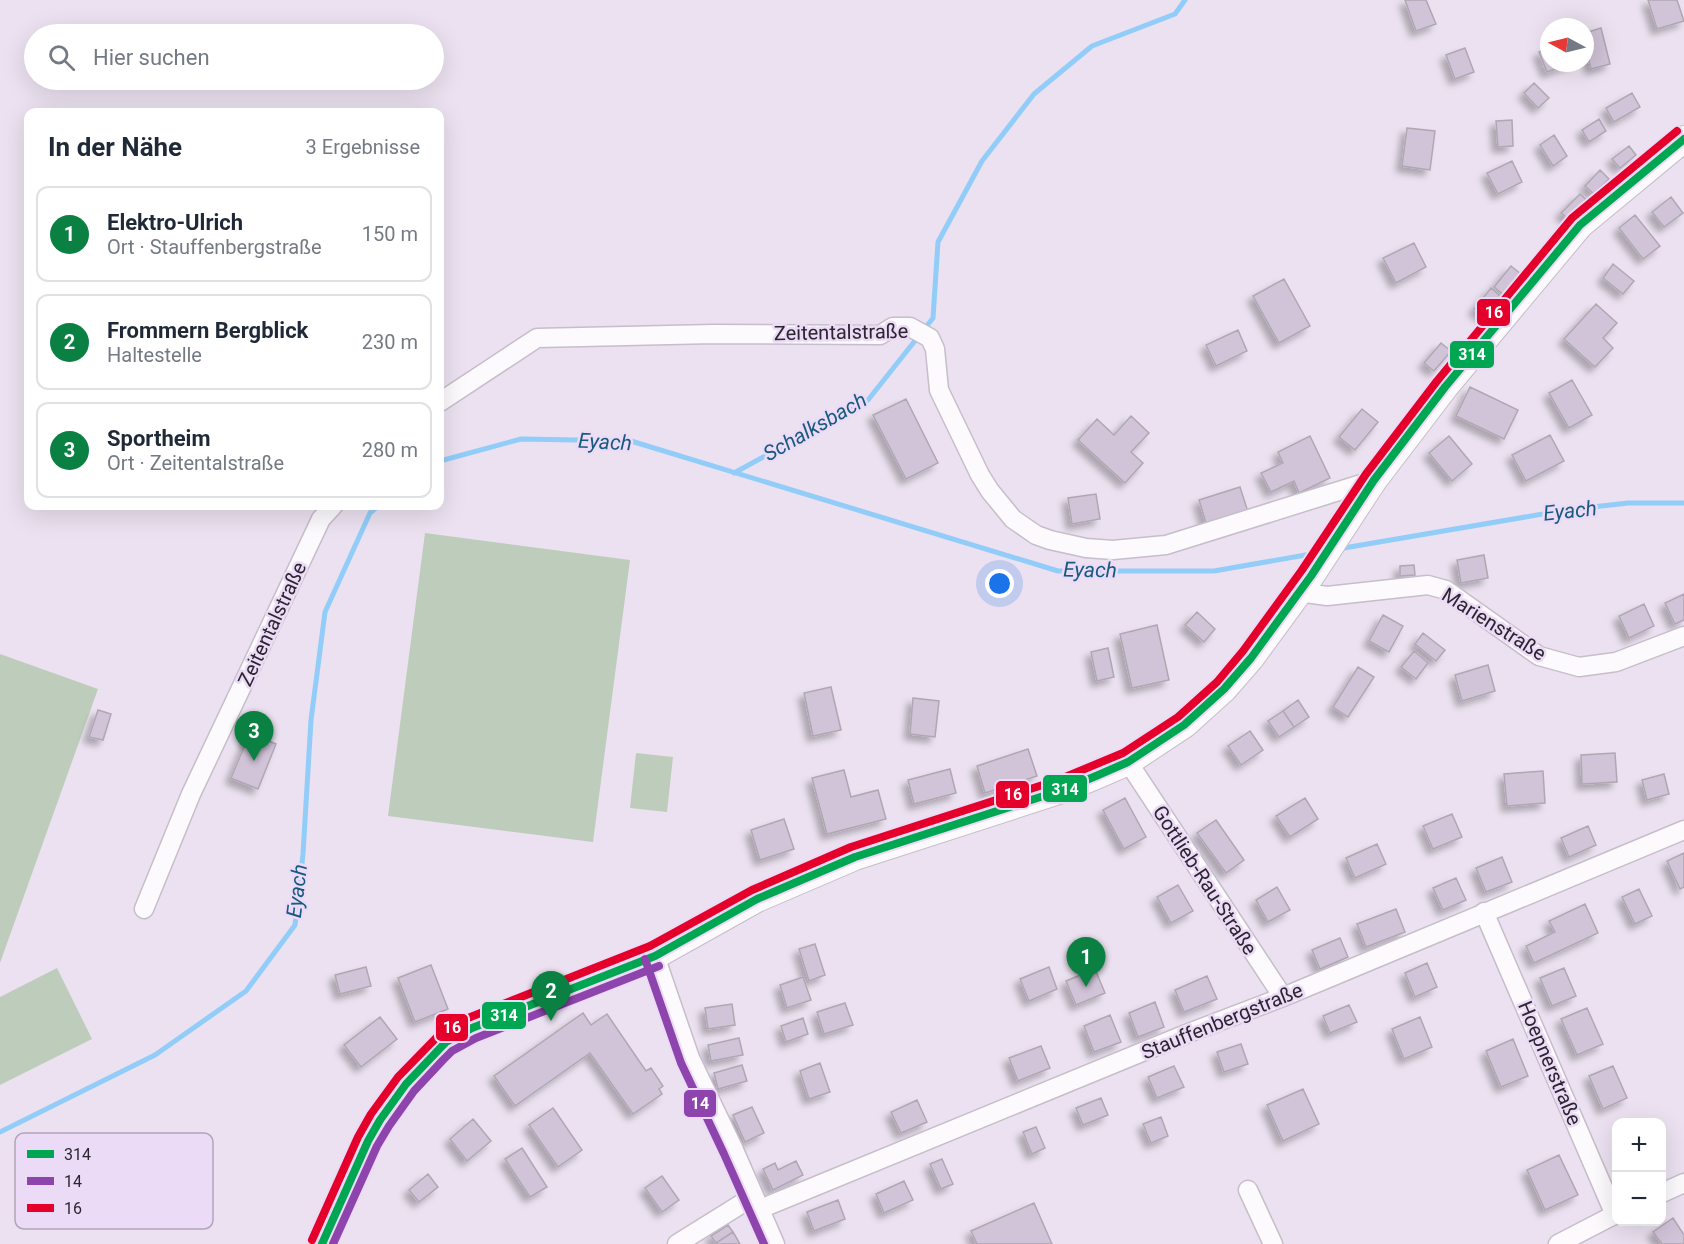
<!DOCTYPE html>
<html lang="de">
<head>
<meta charset="utf-8">
<style>
	:root { --surface:#fff; --page:#f2f2f3; --text:#1f2937; --muted:#747a83; --line:#e0e1e3; --accent:#0b8043 }
	body { margin:0; font-family:Roboto,sans-serif; background:var(--page); color:var(--text) }
	.controls { position:absolute; right:18px; bottom:18px; display:grid; overflow:hidden; border-radius:12px; box-shadow:0 6px 24px #0002 }
	.controls button { width:54px; height:54px; display:grid; place-items:center; padding:0; border:0; border-bottom:2px solid var(--line); background:var(--surface); color:var(--text); font:30px sans-serif }
	.compass { position:absolute; left:1540px; top:18px; width:54px; height:54px; border-radius:50%; background:var(--surface); box-shadow:0 6px 24px #0002; rotate:277deg }
	.you { position:absolute; left:1000px; top:584px; width:21px; height:21px; margin:-15px; border:4px solid #fff; border-radius:50%; background:#1a73e8; box-shadow:0 0 0 9px #1a73e833 }
	.badge { display:grid; place-items:center; width:39px; height:39px; border-radius:50%; background:var(--accent); color:#fff; font-size:20px; font-weight:700 }
	.pin { position:absolute; translate:-50% -50px; filter:drop-shadow(0 2px 3px #0008) }
	.pin::after { content:''; position:absolute; top:32px; width:21px; height:18px; background:inherit; clip-path:polygon(0 0,100% 0,50% 100%) }
	.list { margin:0; padding:0; list-style:none }
	h2 { display:flex; justify-content:space-between; align-items:center; height:78px; margin:0; padding:0 24px; font-size:26px }
	h2 small { font-size:20px; font-weight:400; color:var(--muted) }
	.list li { display:grid; grid-template-columns:39px 1fr auto; gap:18px; align-items:center; box-sizing:border-box; height:96px; margin:0 12px 12px; padding:0 12px; border:2px solid var(--line); border-radius:12px }
	.list b { display:block; font-size:22px; white-space:nowrap }
	.list p { margin:0; font-size:20px; white-space:nowrap; color:var(--muted) }
	.list em { font-size:20px; font-style:normal; color:var(--muted) }
	.icon { flex:none; width:33px; height:33px; fill:none; stroke:currentColor; stroke-width:2; stroke-linecap:round; stroke-linejoin:round }
	.map { position:relative; flex:none; width:1684px; height:1244px; overflow:hidden }
	.search { position:absolute; background:var(--surface); box-shadow:0 6px 24px #0002; left:24px; top:24px; width:420px; height:66px; display:flex; align-items:center; gap:15px; box-sizing:border-box; padding:0 21px; border-radius:33px; color:var(--muted); font-size:22px }
	.panel { position:absolute; background:var(--surface); box-shadow:0 6px 24px #0002; left:24px; top:108px; width:420px; height:402px; border-radius:12px }
	.map>svg:first-child { display:block }
	.green { fill:#becdbb }
	.lines { fill:none; stroke-linecap:round; stroke-linejoin:round }
	.stream { stroke:#91cdf8; stroke-width:5 }
	.building { fill:#d1c3d8; stroke:#afa8b3; stroke-width:1.5; filter:url(#shadow) }
	.minor-casing { stroke:#c6beca; stroke-width:21 }
	.secondary-casing { stroke:#c6beca; stroke-width:28 }
	.minor { stroke:#fcfafd; stroke-width:18 }
	.secondary { stroke:#fcfafd; stroke-width:26 }
	.bus-1-casing { stroke:#ecdbf6; stroke-width:12 }
	.bus-2-casing { stroke:#ecdbf6; stroke-width:12 }
	.bus-3-casing { stroke:#ecdbf6; stroke-width:12 }
	.bus-1 { stroke:#00a651; stroke-width:8 }
	.bus-2 { stroke:#8e44ad; stroke-width:8 }
	.bus-3 { stroke:#e4002b; stroke-width:8 }
	.labels { text-anchor:middle; dominant-baseline:central; stroke-width:5; stroke-linejoin:round; paint-order:stroke }
	.street-label { font-size:20px; fill:#2b252f; stroke:#ecdbf6 }
	.water-label { font-size:21px; font-style:italic; fill:#175a7f; stroke:#ecdbf6 }
	.key { fill:#ecdbf6; stroke:#b2a4ba; stroke-width:1.5 }
	.key-label { font-size:16px; fill:#2b252f }
	.line-badge { stroke:#ecdbf6; stroke-width:2 }
	.badge-label { font-size:16px; text-anchor:middle; font-weight:bold; fill:#fff }
</style>
</head>
<body>
<div class="map">
<svg width="1684" height="1244" viewBox="0 0 1684 1244">
	<defs>
		<filter id="shadow"><feDropShadow dx="-5.5" dy="5.5" stdDeviation="3" flood-color="#0004"/></filter>
	</defs>
	<rect width="100%" height="100%" fill="#ebe1f0"/>
	<path class="green" d="M 425,533 L 630,560 L 593,842 L 388,816 Z
		M 0,654 L 98,689 L 0,963 Z
		M 636,753 L 673,757 L 667,812 L 630,808 Z
		M 57,968 L 92,1039 L 0,1085 L 0,997 Z"/>
	<g class="lines">
		<path class="stream" d="M 440,461 L 521,439 L 631,441 L 1058,571 L 1214,571 L 1317,553
			M 734,473 L 868,400 L 933,318 L 938,242 L 982,161 L 1034,94 L 1092,46 L 1175,14 L 1185,0
			M 1338,549 L 1566,510 L 1628,503 L 1684,503
			M 0,1132 L 155,1055 L 246,991 L 295,925 L 303,854 L 311,720 L 325,612 L 370,513 L 378,506"/>
	</g>
	<path class="building" d="M 1405,0 L 1426,0 L 1436,24 L 1416,31 Z
		M 1648,0 L 1677,0 L 1684,21 L 1657,29 Z
		M 1601,28 L 1610,64 L 1591,69 L 1585,44 L 1585,33 Z
		M 1465,48 L 1474,72 L 1455,79 L 1446,55 Z
		M 1549,49 L 1549,63 L 1573,63 L 1547,72 L 1539,52 Z
		M 1534,83 L 1549,98 L 1538,108 L 1524,93 Z
		M 1632,93 L 1640,107 L 1614,122 L 1606,108 Z
		M 1599,119 L 1606,131 L 1589,142 L 1582,130 Z
		M 1512,120 L 1513,146 L 1498,147 L 1496,121 Z
		M 1407,128 L 1435,131 L 1430,170 L 1402,166 Z
		M 1554,135 L 1567,156 L 1553,166 L 1540,145 Z
		M 1629,146 L 1636,155 L 1620,168 L 1612,159 Z
		M 1512,161 L 1522,182 L 1498,194 L 1487,173 Z
		M 1600,170 L 1609,179 L 1594,194 L 1585,186 Z
		M 1580,194 L 1590,203 L 1572,222 L 1561,213 Z
		M 1671,197 L 1683,213 L 1664,227 L 1652,212 Z
		M 1635,215 L 1660,246 L 1643,259 L 1619,228 Z
		M 1414,243 L 1426,267 L 1396,283 L 1383,258 Z
		M 1613,264 L 1634,281 L 1623,294 L 1603,278 Z
		M 1511,266 L 1521,274 L 1504,295 L 1494,287 Z
		M 1284,279 L 1310,326 L 1279,343 L 1253,296 Z
		M 1491,288 L 1501,297 L 1483,317 L 1474,309 Z
		M 1596,304 L 1617,323 L 1603,338 L 1613,348 L 1595,367 L 1564,339 Z
		M 1238,330 L 1247,351 L 1216,366 L 1206,345 Z
		M 1441,343 L 1451,351 L 1434,371 L 1424,363 Z
		M 1572,380 L 1592,415 L 1569,428 L 1549,393 Z
		M 1470,387 L 1518,410 L 1504,439 L 1456,416 Z
		M 906,399 L 938,463 L 906,479 L 873,415 Z
		M 1362,409 L 1378,422 L 1355,450 L 1339,437 Z
		M 1131,416 L 1149,433 L 1131,452 L 1143,463 L 1125,483 L 1078,440 L 1097,419 L 1114,435 Z
		M 1550,435 L 1564,461 L 1526,481 L 1512,455 Z
		M 1310,436 L 1330,478 L 1299,493 L 1294,481 L 1271,492 L 1261,473 L 1283,463 L 1278,452 Z
		M 1449,436 L 1472,464 L 1452,481 L 1429,453 Z
		M 1240,487 L 1248,512 L 1207,526 L 1199,500 Z
		M 1096,494 L 1100,519 L 1072,524 L 1068,498 Z
		M 1484,555 L 1488,578 L 1461,583 L 1457,560 Z
		M 1414,565 L 1415,575 L 1400,576 L 1400,566 Z
		M 1684,594 L 1684,620 L 1675,624 L 1665,603 Z
		M 1644,604 L 1654,626 L 1629,638 L 1619,616 Z
		M 1197,612 L 1215,629 L 1204,642 L 1185,625 Z
		M 1383,615 L 1403,626 L 1389,652 L 1369,641 Z
		M 1157,625 L 1169,680 L 1132,688 L 1120,634 Z
		M 1423,633 L 1445,650 L 1436,661 L 1415,644 Z
		M 1108,648 L 1114,677 L 1097,681 L 1091,652 Z
		M 1414,651 L 1428,663 L 1416,679 L 1401,667 Z
		M 1488,665 L 1495,691 L 1462,701 L 1455,675 Z
		M 1358,667 L 1374,677 L 1348,717 L 1333,707 Z
		M 831,687 L 841,730 L 813,736 L 804,693 Z
		M 913,698 L 939,701 L 935,737 L 910,734 Z
		M 1298,700 L 1309,717 L 1294,727 L 1283,711 Z
		M 98,710 L 111,714 L 103,740 L 89,737 Z
		M 1283,711 L 1294,727 L 1279,737 L 1268,721 Z
		M 1250,731 L 1263,750 L 1241,765 L 1228,746 Z
		M 250,733 L 276,744 L 258,789 L 231,778 Z
		M 1028,749 L 1037,776 L 985,793 L 977,766 Z
		M 1615,753 L 1617,782 L 1582,784 L 1581,755 Z
		M 950,769 L 956,793 L 914,804 L 908,780 Z
		M 844,770 L 851,797 L 878,790 L 886,819 L 827,834 L 812,778 Z
		M 1543,771 L 1545,803 L 1507,806 L 1504,774 Z
		M 1664,774 L 1669,794 L 1647,800 L 1642,780 Z
		M 1125,798 L 1146,837 L 1124,849 L 1103,810 Z
		M 1305,798 L 1318,819 L 1290,837 L 1276,816 Z
		M 1452,814 L 1462,837 L 1433,849 L 1423,826 Z
		M 784,819 L 794,849 L 760,860 L 751,830 Z
		M 1216,820 L 1244,860 L 1226,873 L 1197,833 Z
		M 1588,826 L 1596,845 L 1569,857 L 1561,838 Z
		M 1377,844 L 1386,864 L 1355,878 L 1346,858 Z
		M 1684,853 L 1684,887 L 1680,889 L 1667,861 Z
		M 1502,857 L 1512,882 L 1486,892 L 1476,868 Z
		M 1456,878 L 1466,900 L 1443,910 L 1433,888 Z
		M 1178,885 L 1193,911 L 1171,923 L 1157,897 Z
		M 1277,887 L 1290,910 L 1268,922 L 1256,900 Z
		M 1639,889 L 1652,916 L 1635,924 L 1622,897 Z
		M 1585,904 L 1598,933 L 1534,963 L 1526,946 L 1555,932 L 1549,921 Z
		M 1396,909 L 1405,932 L 1366,947 L 1357,924 Z
		M 1340,938 L 1348,957 L 1320,969 L 1312,950 Z
		M 815,944 L 825,975 L 809,981 L 799,949 Z
		M 1427,963 L 1437,987 L 1415,997 L 1405,973 Z
		M 431,965 L 448,1009 L 415,1022 L 398,978 Z
		M 366,967 L 371,986 L 340,994 L 335,975 Z
		M 1049,967 L 1057,989 L 1029,1001 L 1020,979 Z
		M 1564,968 L 1576,996 L 1552,1006 L 1540,978 Z
		M 1095,969 L 1105,993 L 1076,1005 L 1066,981 Z
		M 1207,976 L 1217,999 L 1184,1012 L 1175,990 Z
		M 803,977 L 811,1000 L 787,1008 L 780,985 Z
		M 1155,1002 L 1164,1027 L 1138,1037 L 1129,1013 Z
		M 845,1003 L 853,1025 L 824,1034 L 817,1012 Z
		M 732,1004 L 735,1025 L 708,1029 L 705,1008 Z
		M 1349,1005 L 1357,1022 L 1330,1033 L 1323,1016 Z
		M 1587,1008 L 1603,1044 L 1577,1055 L 1561,1019 Z
		M 583,1013 L 591,1025 L 607,1014 L 646,1071 L 651,1068 L 663,1086 L 659,1089 L 662,1094 L 633,1114 L 590,1053 L 515,1106 L 494,1076 Z
		M 1110,1015 L 1121,1042 L 1094,1052 L 1084,1026 Z
		M 380,1017 L 397,1039 L 361,1067 L 344,1045 Z
		M 1420,1017 L 1432,1047 L 1404,1059 L 1392,1029 Z
		M 803,1018 L 808,1034 L 786,1042 L 781,1026 Z
		M 739,1038 L 743,1055 L 711,1061 L 708,1045 Z
		M 1513,1039 L 1528,1076 L 1501,1087 L 1486,1051 Z
		M 1241,1044 L 1248,1064 L 1224,1072 L 1217,1052 Z
		M 1041,1046 L 1050,1068 L 1018,1081 L 1009,1058 Z
		M 820,1063 L 830,1092 L 809,1099 L 800,1071 Z
		M 742,1065 L 747,1081 L 718,1089 L 714,1073 Z
		M 1174,1066 L 1184,1087 L 1157,1098 L 1148,1077 Z
		M 1613,1066 L 1627,1098 L 1603,1109 L 1589,1076 Z
		M 1303,1089 L 1319,1124 L 1283,1141 L 1267,1105 Z
		M 1101,1098 L 1108,1115 L 1083,1125 L 1076,1108 Z
		M 917,1100 L 927,1122 L 901,1133 L 891,1112 Z
		M 752,1107 L 764,1133 L 745,1142 L 733,1115 Z
		M 553,1108 L 582,1150 L 558,1167 L 529,1125 Z
		M 1161,1117 L 1168,1136 L 1151,1143 L 1143,1124 Z
		M 473,1119 L 491,1141 L 467,1161 L 450,1139 Z
		M 1036,1127 L 1045,1148 L 1032,1154 L 1023,1132 Z
		M 522,1148 L 547,1187 L 530,1197 L 505,1159 Z
		M 1559,1155 L 1578,1195 L 1545,1210 L 1527,1170 Z
		M 942,1159 L 953,1184 L 941,1189 L 930,1164 Z
		M 796,1161 L 803,1175 L 773,1190 L 763,1169 L 775,1163 L 778,1170 Z
		M 428,1174 L 438,1187 L 419,1202 L 409,1190 Z
		M 662,1176 L 679,1200 L 662,1212 L 645,1188 Z
		M 904,1181 L 913,1200 L 884,1213 L 876,1194 Z
		M 838,1200 L 845,1219 L 814,1231 L 807,1212 Z
		M 1034,1203 L 1052,1244 L 977,1244 L 971,1231 Z
		M 1673,1218 L 1684,1235 L 1684,1244 L 1662,1244 L 1653,1232 Z
		M 728,1225 L 733,1232 L 716,1243 L 711,1236 Z
		M 733,1232 L 740,1244 L 715,1244 L 716,1243 Z"/>
	<g class="lines">
		<defs>
			<path id="minor" d="M 440,402 L 537,338 L 713,334 L 880,335 L 893,327 L 910,327 L 930,338 L 935,349 L 939,390 L 980,475 L 990,491 L 1013,519 L 1036,535 L 1050,540 L 1086,548 L 1113,550 L 1166,545 L 1374,480
				M 1299,592 L 1327,596 L 1428,585 L 1446,590 L 1539,656 L 1579,667 L 1616,662 L 1684,636
				M 1128,762 L 1283,997
				M 144,909 L 191,794 L 321,519 L 333,506
				M 1484,912 L 1615,1215
				M 655,956 L 690,1058 L 734,1150 L 775,1244
				M 1248,1190 L 1273,1244
				M 1662,1193 L 1684,1183
				M 760,1209 L 1186,1034 L 1283,997 L 1684,830
				M 677,1244 L 754,1196
				M 1558,1244 L 1616,1214"/>
			<path id="secondary" d="M 322,1244 L 368,1141 L 380,1120 L 406,1084 L 435,1053 L 446,1042 L 472,1028 L 655,956 L 757,899 L 855,857 L 1062,790 L 1096,776 L 1128,762 L 1184,725 L 1224,689 L 1251,658 L 1311,576 L 1374,480 L 1445,387 L 1580,225 L 1684,139"/>
		</defs>
		<use href="#minor" class="minor-casing"/>
		<use href="#secondary" class="secondary-casing"/>
		<use href="#minor" class="minor"/>
		<use href="#secondary" class="secondary"/>
		<defs>
			<path id="bus-1" d="M 322,1244 L 368,1141 L 380,1120 L 406,1084 L 446,1042 L 472,1028 L 655,956 L 757,899 L 855,857 L 1062,790 L 1096,776 L 1128,762 L 1184,725 L 1224,689 L 1251,658 L 1311,576 L 1374,480 L 1445,387 L 1580,225 L 1684,139"/>
			<path id="bus-2" d="M 645,959 L 681,1063 L 724,1154 L 764,1244
				M 333,1244 L 377,1146 L 389,1126 L 414,1091 L 443,1060 L 452,1051 L 476,1038 L 659,966"/>
			<path id="bus-3" d="M 312,1240 L 358,1137 L 371,1114 L 398,1077 L 439,1035 L 468,1018 L 650,946 L 752,890 L 851,847 L 1058,780 L 1123,753 L 1178,717 L 1217,682 L 1243,651 L 1302,570 L 1366,474 L 1437,381 L 1572,218 L 1677,131"/>
		</defs>
		<use href="#bus-1" class="bus-1-casing"/>
		<use href="#bus-2" class="bus-2-casing"/>
		<use href="#bus-3" class="bus-3-casing"/>
		<use href="#bus-1" class="bus-1"/>
		<use href="#bus-2" class="bus-2"/>
		<use href="#bus-3" class="bus-3"/>
	</g>
	<g class="labels">
		<g class="street-label">
			<text transform="translate(841 332) rotate(-1)">Zeitentalstraße</text>
			<text transform="translate(272 624) rotate(-65)">Zeitentalstraße</text>
			<text transform="translate(1494 624) rotate(32)">Marienstraße</text>
			<text transform="translate(1205 880) rotate(57)">Gottlieb-Rau-Straße</text>
			<text transform="translate(1222 1021) rotate(-22)">Stauffenbergstraße</text>
			<text transform="translate(1550 1063) rotate(67)">Hoepnerstraße</text>
		</g>
		<g class="water-label">
			<text transform="translate(815 427) rotate(-30)">Schalksbach</text>
			<text transform="translate(605 442) rotate(3)">Eyach</text>
			<text transform="translate(1570 511) rotate(-6)">Eyach</text>
			<text transform="translate(1090 570) rotate(1)">Eyach</text>
			<text transform="translate(297 891) rotate(-83)">Eyach</text>
		</g>
	</g>
	<rect x="15" y="1133" width="198" height="96" rx="9" class="key"/>
	<rect x="27" y="1150" width="27" height="8" fill="#00a651"/>
	<rect x="27" y="1177" width="27" height="8" fill="#8e44ad"/>
	<rect x="27" y="1204" width="27" height="8" fill="#e4002b"/>
	<g class="key-label">
		<text x="64" y="1160">314</text>
		<text x="64" y="1187">14</text>
		<text x="64" y="1214">16</text>
	</g>
	<g class="line-badge">
		<rect x="1476" y="298" width="35" height="29" rx="6" fill="#e4002b"/>
		<rect x="1449" y="340" width="46" height="29" rx="6" fill="#00a651"/>
		<rect x="1042" y="774" width="46" height="29" rx="6" fill="#00a651"/>
		<rect x="995" y="780" width="35" height="29" rx="6" fill="#e4002b"/>
		<rect x="481" y="1001" width="46" height="29" rx="6" fill="#00a651"/>
		<rect x="435" y="1013" width="34" height="29" rx="6" fill="#e4002b"/>
		<rect x="683" y="1089" width="34" height="29" rx="6" fill="#8e44ad"/>
	</g>
	<g class="badge-label">
		<text x="1494" y="318">16</text>
		<text x="1472" y="360">314</text>
		<text x="1065" y="795">314</text>
		<text x="1013" y="800">16</text>
		<text x="504" y="1021">314</text>
		<text x="452" y="1033">16</text>
		<text x="700" y="1109">14</text>
	</g>
</svg>
<div class="controls">
<button>+</button>
<button>−</button>
</div>
<svg class="compass" viewBox="-18 -18 36 36"><path d="M0-13l5 13h-10z" fill="#e53935"/><path d="M0 13l5-13h-10z" fill="#747a83"/></svg>
<div class="you"></div>
<div class="pin badge" style="left:1086px;top:987px">1</div>
<div class="pin badge" style="left:551px;top:1021px">2</div>
<div class="pin badge" style="left:254px;top:761px">3</div>
<div class="search"><svg class="icon" aria-label="search" viewBox="0 0 24 24"><circle cx="10" cy="10" r="6"/><path d="M15 15l6 6"/></svg>Hier suchen</div>
<section class="panel">
<h2>In der Nähe<small>3 Ergebnisse</small></h2>
<ul class="list">
<li><span class="badge">1</span><div><b>Elektro-Ulrich</b><p>Ort · Stauffenbergstraße</p></div><em>150 m</em></li>
<li><span class="badge">2</span><div><b>Frommern Bergblick</b><p>Haltestelle</p></div><em>230 m</em></li>
<li><span class="badge">3</span><div><b>Sportheim</b><p>Ort · Zeitentalstraße</p></div><em>280 m</em></li>
</ul>
</section>
</div>
</body>
</html>
